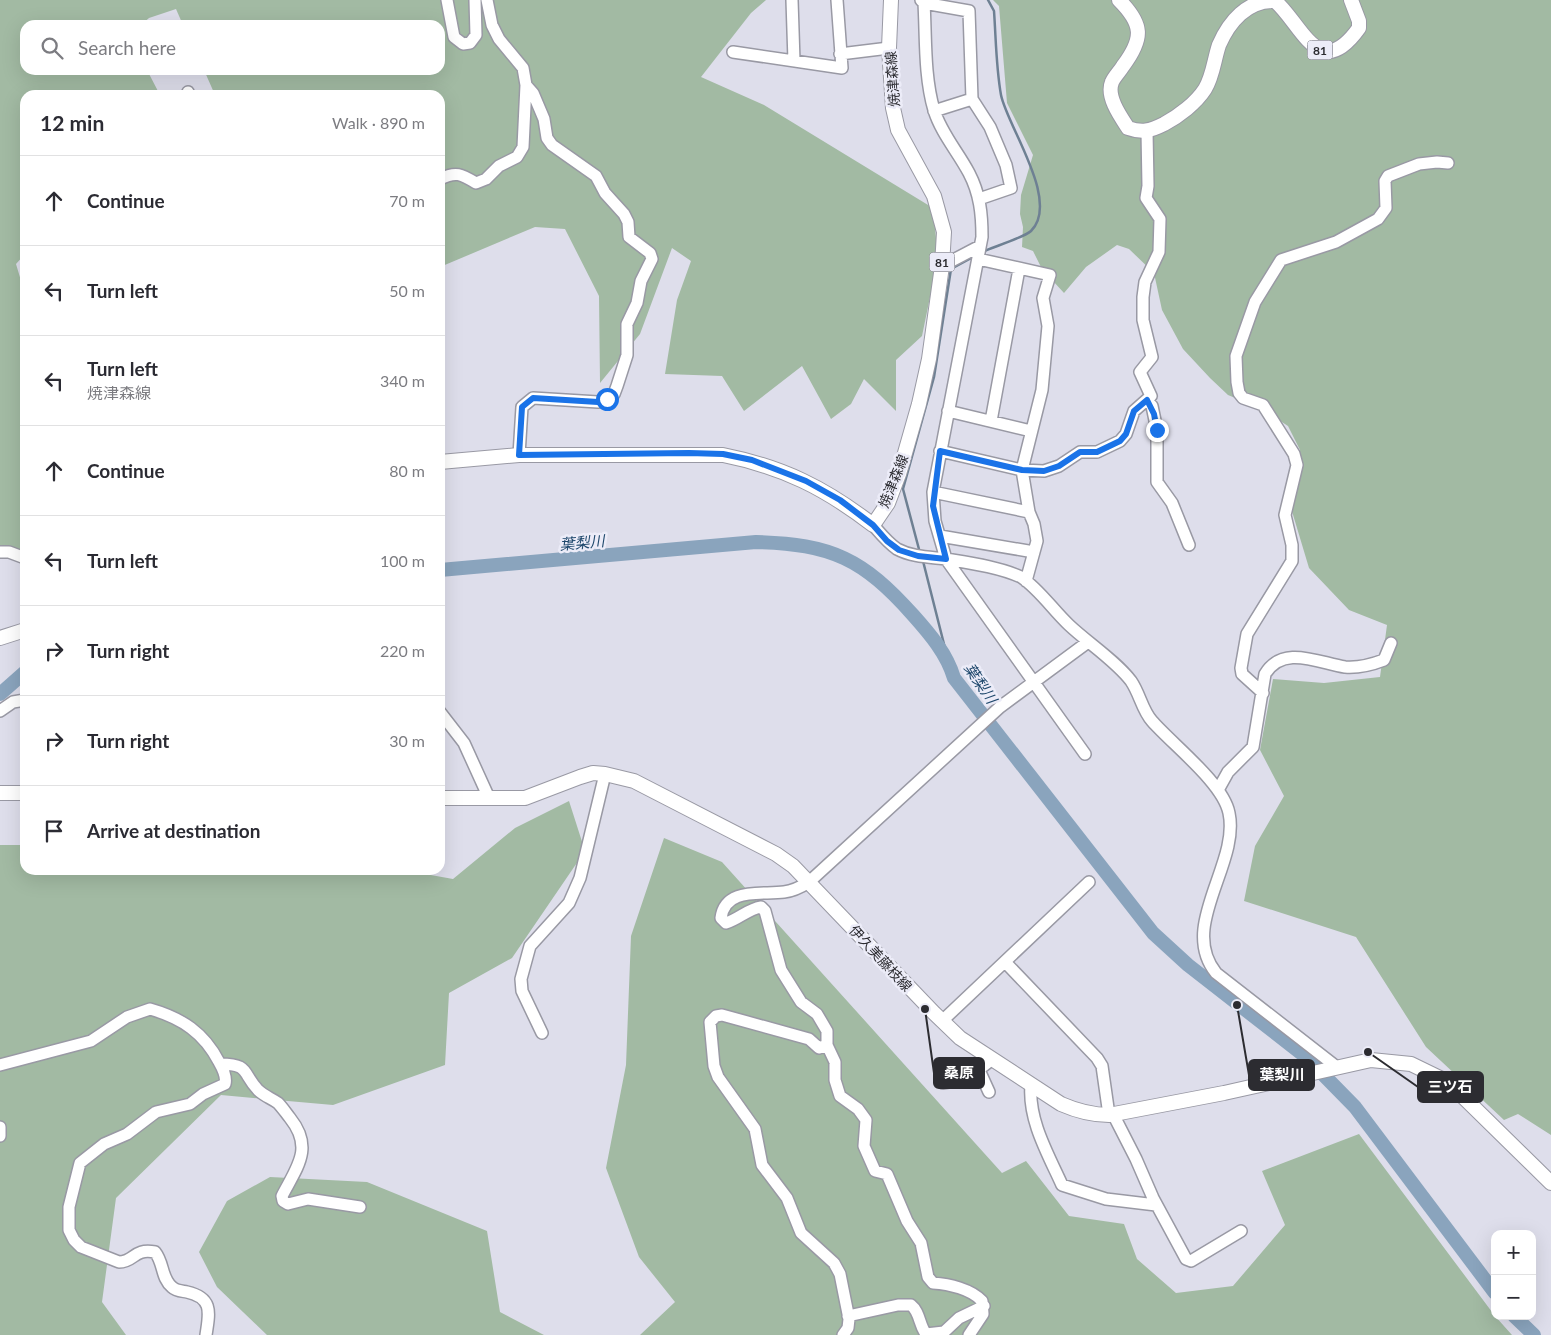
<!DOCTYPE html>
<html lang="en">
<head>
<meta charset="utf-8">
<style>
	:root { --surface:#fff; --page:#f2f2f3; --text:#2b2b33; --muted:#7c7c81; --line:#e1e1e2 }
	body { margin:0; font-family:Lato,"Noto Sans JP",sans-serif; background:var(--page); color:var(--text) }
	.controls { position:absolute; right:15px; bottom:15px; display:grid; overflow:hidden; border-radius:10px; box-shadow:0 5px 20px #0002 }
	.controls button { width:45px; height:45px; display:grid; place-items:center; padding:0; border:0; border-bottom:1px solid var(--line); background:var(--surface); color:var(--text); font:25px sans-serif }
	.stop { position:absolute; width:15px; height:15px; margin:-11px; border:4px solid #1a73e8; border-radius:50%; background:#fff }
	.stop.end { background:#1a73e8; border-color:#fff; box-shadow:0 1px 5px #0008 }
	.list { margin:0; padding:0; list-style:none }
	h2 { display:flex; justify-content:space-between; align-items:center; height:65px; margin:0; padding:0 20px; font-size:21px }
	h2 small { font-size:16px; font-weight:400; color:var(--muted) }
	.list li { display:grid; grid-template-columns:32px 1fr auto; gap:15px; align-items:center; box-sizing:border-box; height:90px; padding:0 20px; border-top:1px solid var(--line) }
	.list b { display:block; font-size:19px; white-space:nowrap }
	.list p { margin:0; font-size:16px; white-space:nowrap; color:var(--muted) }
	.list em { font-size:16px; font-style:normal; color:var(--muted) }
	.icon { flex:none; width:28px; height:28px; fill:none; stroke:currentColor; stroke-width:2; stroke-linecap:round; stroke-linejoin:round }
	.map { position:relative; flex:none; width:1551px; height:1335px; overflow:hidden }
	.search { position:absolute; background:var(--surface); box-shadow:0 5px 20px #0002; left:20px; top:20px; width:425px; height:55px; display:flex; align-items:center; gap:12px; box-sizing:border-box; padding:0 18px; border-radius:15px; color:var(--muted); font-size:19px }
	.panel { position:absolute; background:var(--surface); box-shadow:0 5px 20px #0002; left:20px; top:90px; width:425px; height:785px; border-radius:15px }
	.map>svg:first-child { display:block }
	.green { fill:#a2baa3 }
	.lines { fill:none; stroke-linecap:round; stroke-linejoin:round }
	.stream { stroke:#6e8093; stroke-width:2.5 }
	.river { stroke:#8aa4bd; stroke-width:14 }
	.minor-casing { stroke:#9999a4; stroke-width:14 }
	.major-casing { stroke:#9999a4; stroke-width:16 }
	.minor { stroke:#fff; stroke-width:11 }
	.major { stroke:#fff; stroke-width:14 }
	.route { stroke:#1a73e8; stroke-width:6 }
	.labels { text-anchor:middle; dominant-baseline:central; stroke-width:5; stroke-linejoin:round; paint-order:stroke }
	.shield { fill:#ececf8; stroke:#66666d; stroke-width:1 }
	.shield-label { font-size:12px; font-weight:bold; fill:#2c2c31 }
	.street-label { font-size:14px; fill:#2c2c31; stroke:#ececf8 }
	.water-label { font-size:15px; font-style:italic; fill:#1f486c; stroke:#ececf8 }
	.leader { fill:none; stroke:#2c2c31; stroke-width:2 }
	.callout-dot { fill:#2c2c31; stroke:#ececf8; stroke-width:2 }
	.callout { fill:#2c2c31; stroke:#2c2c31; stroke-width:2 }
	.callout-label { font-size:15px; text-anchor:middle; font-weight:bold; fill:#fff }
</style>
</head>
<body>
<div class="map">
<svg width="1551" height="1335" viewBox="0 0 1551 1335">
	<rect width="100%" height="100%" fill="#dedeeb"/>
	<path class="green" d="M 0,0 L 766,0 L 751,13 L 701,77 L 764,105 L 933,208 L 938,258 L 922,336 L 896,360 L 896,411 L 864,379 L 851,404 L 831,419 L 802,366 L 744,411 L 722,376 L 665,374 L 677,300 L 691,261 L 672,248 L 640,334 L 600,383 L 599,296 L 565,229 L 535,227 L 440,267 L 440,95 L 215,95 L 204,70 L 440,70 L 440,25 L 183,25 L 176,9 L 149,18 L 141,25 L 25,25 L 25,70 L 147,70 L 160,95 L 25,95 L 25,152 L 21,170 L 25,186 L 25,254 L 16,264 L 25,294 L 25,553 L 0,551 Z
		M 993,0 L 1551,0 L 1551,1135 L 1518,1114 L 1504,1120 L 1426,1047 L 1356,937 L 1244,901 L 1255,846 L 1284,796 L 1260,750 L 1273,679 L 1324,683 L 1380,677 L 1387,625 L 1349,610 L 1309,568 L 1291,508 L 1300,450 L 1288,426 L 1262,409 L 1228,395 L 1210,378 L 1183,349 L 1162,310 L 1154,273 L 1129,249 L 1117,245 L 1086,267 L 1064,293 L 1042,269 L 1033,251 L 1022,247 L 1023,227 L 1020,214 L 1021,195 L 1033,155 L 1007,103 L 999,6 Z
		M 569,801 L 585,851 L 512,958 L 449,993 L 445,1065 L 333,1105 L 221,1095 L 116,1198 L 102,1302 L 126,1335 L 0,1335 L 0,845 L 25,845 L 25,870 L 403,870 L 453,879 L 515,828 Z
		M 664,838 L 722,862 L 1002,1173 L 1026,1161 L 1069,1216 L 1124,1224 L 1137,1259 L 1176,1293 L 1233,1286 L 1285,1225 L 1262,1171 L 1359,1134 L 1495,1316 L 1512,1335 L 640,1335 L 675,1302 L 639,1257 L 606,1168 L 626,1065 L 631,936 Z
		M 270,1177 L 367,1182 L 487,1231 L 500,1312 L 544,1335 L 267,1335 L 217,1287 L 199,1252 L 227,1201 Z"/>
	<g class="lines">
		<path class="stream" d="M 982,252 C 993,247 1025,237 1031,231 C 1061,201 1007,126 1001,95 C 996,67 996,39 994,11 L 988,0
			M 920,553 L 903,489 L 934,377 L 951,269 L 975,256
			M 923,561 L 948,660"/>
		<path class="river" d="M 440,570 L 756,542 C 832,544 863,559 913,615 C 930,634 947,654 954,678 L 1153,933 L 1188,965 L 1306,1057 L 1355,1107 L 1495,1293
			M 0,694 L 25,672
			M 1514,1316 L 1534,1335"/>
		<defs>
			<path id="minor" d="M 447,0 L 454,37 L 463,44 L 470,43 L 476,35 L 475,0
				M 792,0 L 794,61
				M 921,0 L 924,3 L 969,11 L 972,99 L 990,127 L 1006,165 L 1011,188 L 979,199
				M 924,3 C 926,37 924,76 934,110 C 941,133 958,152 969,173 C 980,194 982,214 982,237 L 933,492 L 935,521 L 946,559 L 1085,754
				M 733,52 L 842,68 L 837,0
				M 840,54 L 889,48
				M 187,95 L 188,92
				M 934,111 L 972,99
				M 440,179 C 456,171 461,174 476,183 L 486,179 L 499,166 L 517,157 L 523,147 L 526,85 L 523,68 L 499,39 L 492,25 L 487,0
				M 978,259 L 1050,275 L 1043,298 L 1048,326 L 1042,390 L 1022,470 L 1029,512 L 1034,524 L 1037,541 L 1026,581
				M 942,266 L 980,246
				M 1147,400 L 1152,406 L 1157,430 L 1157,482 L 1172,503 L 1189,545
				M 948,411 L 1031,431
				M 991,421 L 1019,269
				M 940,451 L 1022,470 L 1044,471 L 1059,466 L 1080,452 L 1097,452 L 1120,441 L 1126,434 L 1134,411 L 1151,396 L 1140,372 L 1152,357 L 1143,320 L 1143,297 L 1145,282 L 1159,252 L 1160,219 L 1146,198 L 1148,186 L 1147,131
				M 519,455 L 522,407 L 533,398 L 598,402 L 607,399 L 614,394 L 617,386 L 627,355 L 627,324 L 637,303 L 641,281 L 652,259 L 650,253 L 629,237 L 628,222 L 624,214 L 605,193 L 596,176 L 552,145 L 547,138 L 544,119 L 533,93 L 526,85
				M 933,492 L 1029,512
				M 873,525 C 880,533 887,542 897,549 C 912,557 929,557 946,559 C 970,563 999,567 1021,577 C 1039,589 1053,610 1069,625 C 1088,643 1116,661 1131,681 C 1140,694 1142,710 1152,721 C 1173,745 1223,783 1229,813 C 1240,864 1178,926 1216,973 L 1338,1068
				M 940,536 L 1034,552
				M 0,552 L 9,552 L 25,558
				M 1263,693 L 1242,674 L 1241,668 L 1247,634 L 1292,561 L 1292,545 L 1285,515 L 1297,465 L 1294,454 L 1263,405 L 1243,398 L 1239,393 L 1237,382 L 1236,356 L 1255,302 L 1281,260 L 1336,242 L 1378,219 L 1386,208 L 1385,181 L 1388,176 L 1419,164 L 1437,162 L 1448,163
				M 0,711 L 13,702 L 25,700
				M 440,712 L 464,743 L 489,798
				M 1218,790 L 1228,772 L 1253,747 L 1265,674 C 1283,644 1319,663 1345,667 C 1358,668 1371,665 1384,660 L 1391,643
				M 1005,962 L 1097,1058 L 1102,1066 L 1109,1115
				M 942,1021 L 1089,882
				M 542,1033 L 522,991 L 521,979 L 530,946 L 569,903 L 580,878 L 605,774
				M 827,1045 L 819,1048 L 809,1039 L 722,1015 L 716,1016 L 710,1022 L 714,1066 L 718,1077 L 755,1129 L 762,1165 L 787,1198 L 801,1233 L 834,1263 L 840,1274 L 849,1319 L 848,1328 L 843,1335
				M 220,1064 C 250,1064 242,1073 258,1090 C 264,1096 271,1098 278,1103 C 282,1107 286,1113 290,1118 C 314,1148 297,1167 282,1196 L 283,1201 L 288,1204 L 308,1199 L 360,1207
				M 0,1065 L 91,1041 L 127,1017 L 150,1009 C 182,1018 204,1033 219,1062 C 223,1069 227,1077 225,1084 L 203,1094 L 190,1104 L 156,1112 L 127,1134 L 104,1144 L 80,1163 L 69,1207 L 69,1230 L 74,1240 L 81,1247 L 119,1262 C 135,1262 133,1248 155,1252 C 164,1263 161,1278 172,1287 C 176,1291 182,1291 187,1292 C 214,1298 209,1314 206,1335
				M 979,1070 L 989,1092
				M 943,1083 C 964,1081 975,1073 991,1060
				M 1031,1085 C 1028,1120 1048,1154 1062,1185 L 1106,1199 L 1156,1205
				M 1113,1114 L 1136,1159 L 1153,1198 L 1186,1259 L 1191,1261 L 1241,1231
				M 0,1127 L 0,1136
				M 848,1316 L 898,1305 L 911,1305 C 920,1312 919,1325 926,1334 L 944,1332 L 959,1318 L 984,1306
				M 969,1335 L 983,1314 L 982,1301 C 971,1289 949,1284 933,1283 L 928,1277 L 921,1243 L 907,1221 L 887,1174 L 875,1171 L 864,1146 L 866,1120 L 858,1109 L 840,1096 L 835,1080 L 835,1062 L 827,1045 L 827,1031 L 817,1014 L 801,1002 L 781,970 L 765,911 L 761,907 C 748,909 739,919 726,923 L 721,918 C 725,887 761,895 784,892 C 793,891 801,887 809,882 L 1000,707 L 1088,642"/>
			<path id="major" d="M 1119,0 C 1143,24 1144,38 1123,66 C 1120,71 1114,77 1112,82 C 1106,96 1120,116 1128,128 C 1142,133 1150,131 1164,124 C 1179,116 1196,103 1205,89 C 1213,76 1214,60 1219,45 C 1229,22 1247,0 1275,1 C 1302,24 1319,84 1359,28 L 1359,21 L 1351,0
				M 440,462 L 519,455 L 723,455 C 783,467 825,488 873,525 L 888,503 L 899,474 L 919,404 L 929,359 L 942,266 L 944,232 L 934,196 L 898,130 L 893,108 L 889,48 L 891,0
				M 0,638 L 25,630
				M 0,793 L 25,793
				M 440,798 L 525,798 L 580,777 L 593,773 L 605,774 L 634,781 L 776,854 L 793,866 L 934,1013 L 960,1038 L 1061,1104 C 1077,1111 1091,1115 1109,1115 L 1224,1093 L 1371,1060 L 1411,1064 L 1448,1082 L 1551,1183"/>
		</defs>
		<use href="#minor" class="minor-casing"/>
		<use href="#major" class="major-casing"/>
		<use href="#minor" class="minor"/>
		<use href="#major" class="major"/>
	</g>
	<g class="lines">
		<path class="route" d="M 607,399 L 598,402 L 533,398 L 522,407 L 519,455 L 689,453 L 723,454 L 752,460 L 806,481 L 840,500 L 873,525 L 887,541 L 899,550 L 918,556 L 946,559 L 933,506 L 940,451 L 1022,470 L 1044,471 L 1059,466 L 1080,452 L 1097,452 L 1120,441 L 1126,434 L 1134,411 L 1147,400 L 1154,414 L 1157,430"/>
	</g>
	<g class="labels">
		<g class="shield">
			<rect x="1307.5" y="40.5" width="25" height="19" rx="4"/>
			<rect x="929.5" y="252.5" width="25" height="19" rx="4"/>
		</g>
		<g class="shield-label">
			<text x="1320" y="50">81</text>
			<text x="942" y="262">81</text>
		</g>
		<g class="street-label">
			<text transform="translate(892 79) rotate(-94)">焼津森線</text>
			<text transform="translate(893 481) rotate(-68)">焼津森線</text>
			<text transform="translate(881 958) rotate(47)">伊久美藤枝線</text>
		</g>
		<g class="water-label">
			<text transform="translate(582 542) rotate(-5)">葉梨川</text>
			<text transform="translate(981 683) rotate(56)">葉梨川</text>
		</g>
	</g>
	<path class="leader" d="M925 1009L934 1073M1237 1005L1249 1075M1368 1052L1418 1087"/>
	<g class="callout-dot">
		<circle cx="925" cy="1009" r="5"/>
		<circle cx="1237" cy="1005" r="5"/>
		<circle cx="1368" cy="1052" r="5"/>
	</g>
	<g class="callout">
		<rect x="934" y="1058" width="50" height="30" rx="5"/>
		<rect x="1249" y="1060" width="65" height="30" rx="5"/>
		<rect x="1418" y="1072" width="65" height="30" rx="5"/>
	</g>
	<g class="callout-label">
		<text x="959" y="1078">桑原</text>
		<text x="1282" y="1080">葉梨川</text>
		<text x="1450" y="1092">三ツ石</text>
	</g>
</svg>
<div class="controls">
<button>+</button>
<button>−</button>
</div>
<div class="stop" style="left:607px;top:399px"></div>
<div class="stop end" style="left:1157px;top:430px"></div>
<div class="search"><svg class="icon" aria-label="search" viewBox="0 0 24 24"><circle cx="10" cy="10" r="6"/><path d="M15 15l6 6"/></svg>Search here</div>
<section class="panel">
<h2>12 min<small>Walk · 890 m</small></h2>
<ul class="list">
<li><svg class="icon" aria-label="ahead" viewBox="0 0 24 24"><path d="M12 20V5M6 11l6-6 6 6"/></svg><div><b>Continue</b></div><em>70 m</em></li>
<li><svg class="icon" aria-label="left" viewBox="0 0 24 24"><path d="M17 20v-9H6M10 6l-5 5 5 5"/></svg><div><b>Turn left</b></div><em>50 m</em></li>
<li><svg class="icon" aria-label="left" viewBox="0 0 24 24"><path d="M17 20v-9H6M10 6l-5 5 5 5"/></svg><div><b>Turn left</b><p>焼津森線</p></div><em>340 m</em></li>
<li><svg class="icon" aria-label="ahead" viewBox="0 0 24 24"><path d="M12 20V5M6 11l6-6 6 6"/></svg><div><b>Continue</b></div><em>80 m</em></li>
<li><svg class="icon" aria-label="left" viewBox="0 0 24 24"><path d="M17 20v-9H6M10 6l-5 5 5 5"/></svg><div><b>Turn left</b></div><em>100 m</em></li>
<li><svg class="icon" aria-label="right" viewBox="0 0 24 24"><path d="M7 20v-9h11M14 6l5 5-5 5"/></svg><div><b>Turn right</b></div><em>220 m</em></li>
<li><svg class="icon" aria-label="right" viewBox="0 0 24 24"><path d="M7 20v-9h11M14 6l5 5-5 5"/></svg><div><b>Turn right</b></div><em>30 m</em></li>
<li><svg class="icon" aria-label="arrive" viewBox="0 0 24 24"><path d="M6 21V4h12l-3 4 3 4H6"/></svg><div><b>Arrive at destination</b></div></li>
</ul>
</section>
</div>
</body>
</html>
